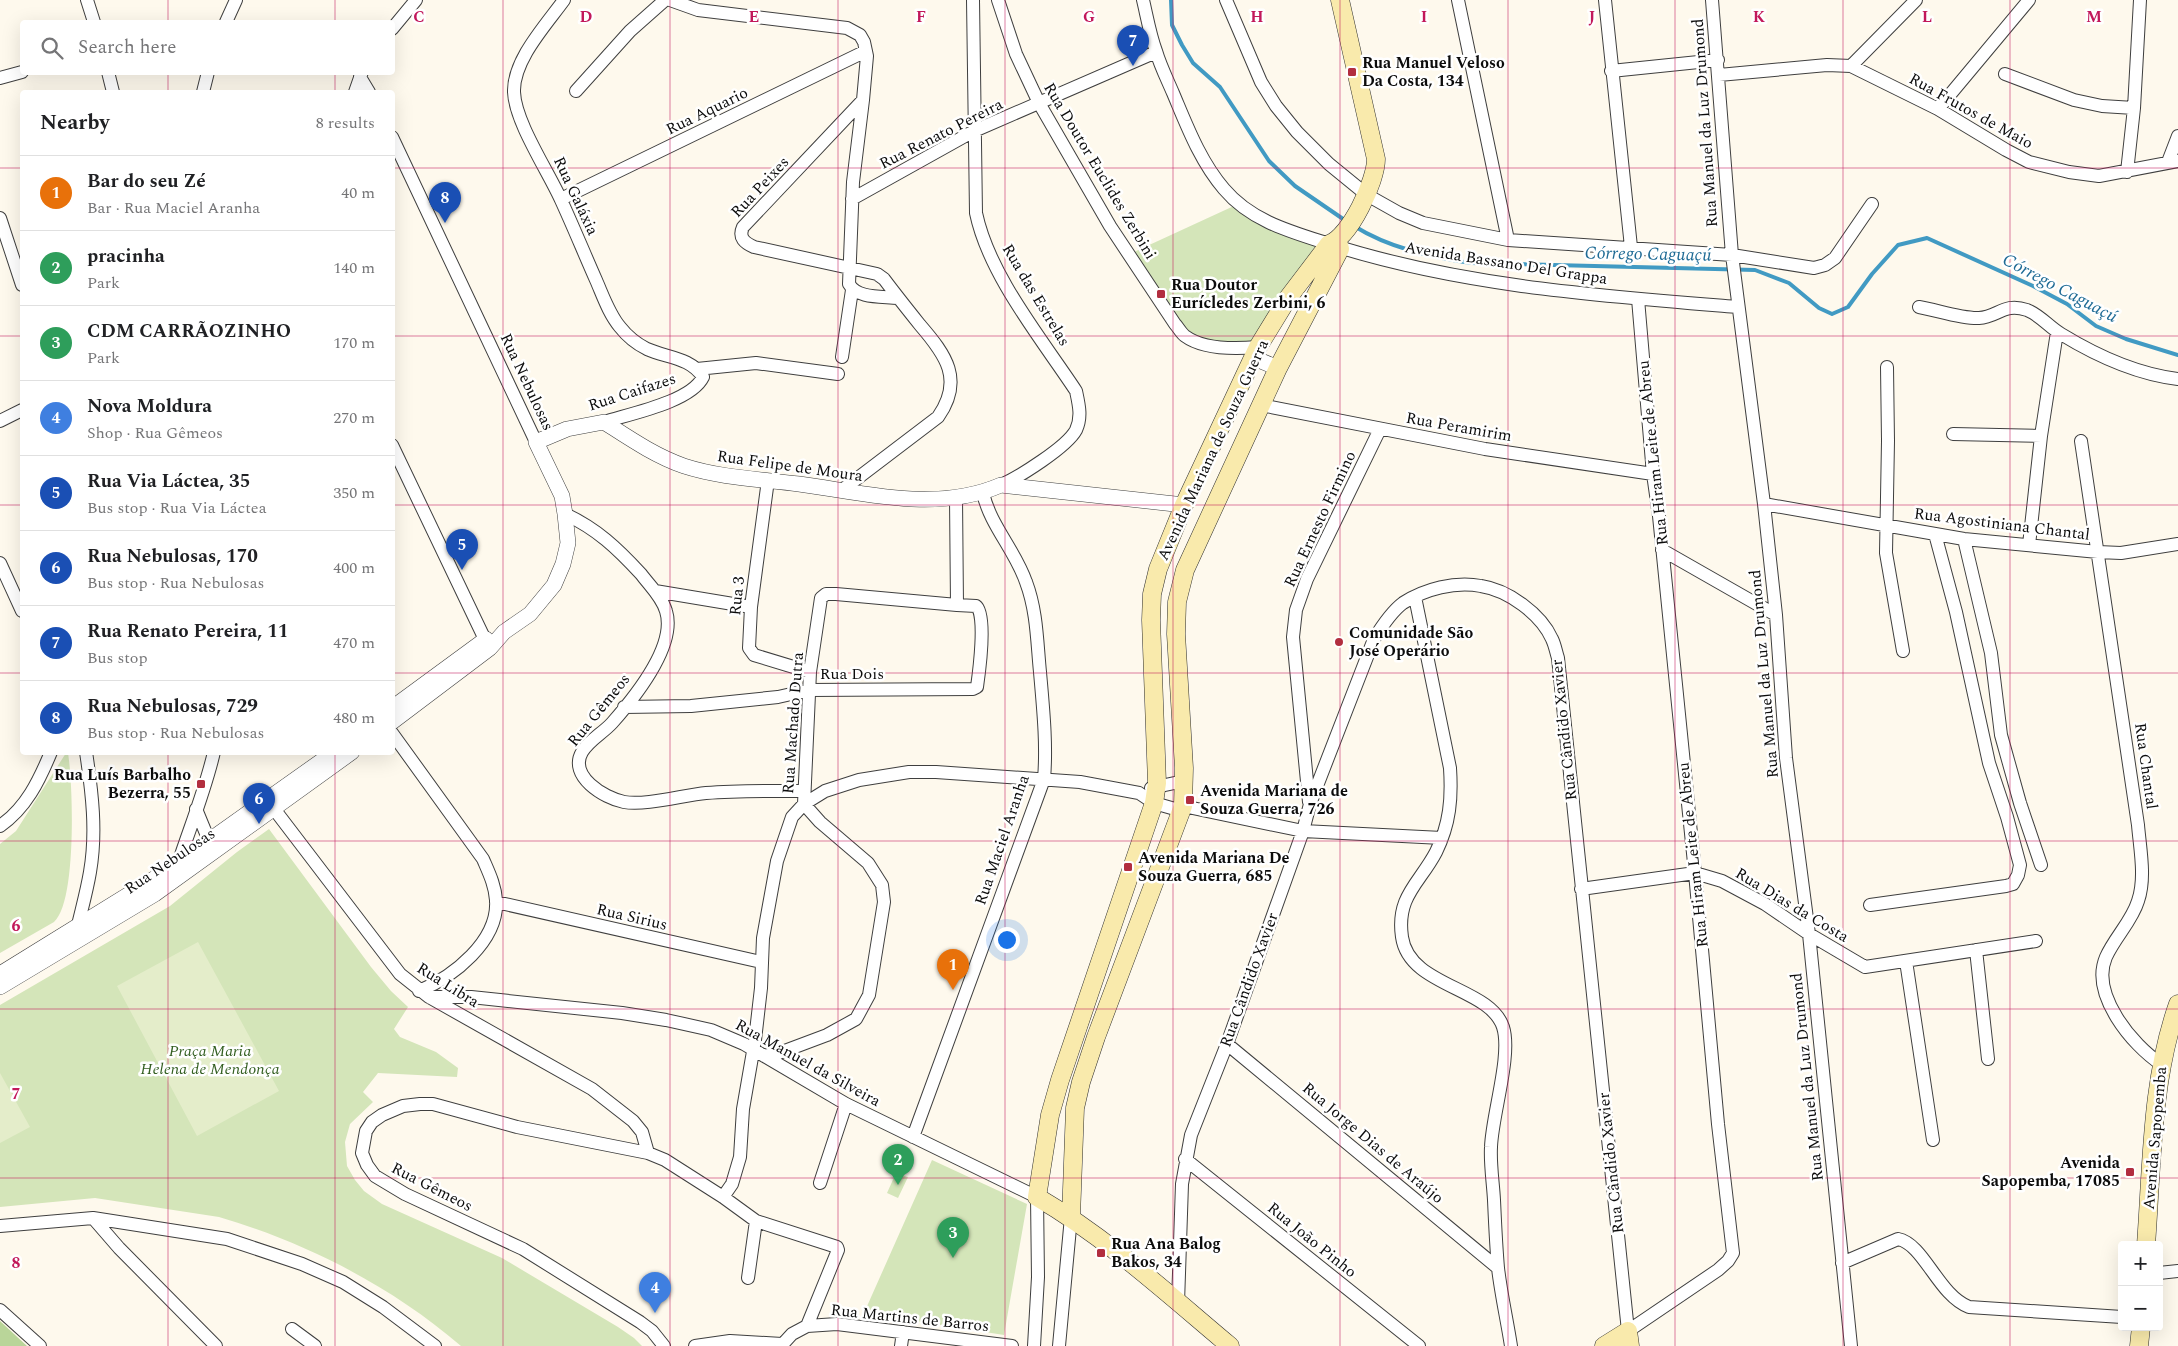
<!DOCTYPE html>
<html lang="en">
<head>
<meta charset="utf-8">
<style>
	:root { --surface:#fff; --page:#f2f2f2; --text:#202124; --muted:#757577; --line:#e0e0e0; --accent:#b22e3f }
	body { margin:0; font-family:Spectral,serif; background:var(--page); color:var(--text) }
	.controls { position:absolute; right:15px; bottom:15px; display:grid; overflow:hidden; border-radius:5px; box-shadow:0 5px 20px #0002 }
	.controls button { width:45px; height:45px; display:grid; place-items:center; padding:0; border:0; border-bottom:1px solid var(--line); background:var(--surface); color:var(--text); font:25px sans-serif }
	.you { position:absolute; left:1006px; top:939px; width:18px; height:18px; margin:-12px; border:4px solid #fff; border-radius:50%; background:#1a73e8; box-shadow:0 0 0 8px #1a73e833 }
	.badge { display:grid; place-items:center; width:32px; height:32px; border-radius:50%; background:var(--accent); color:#fff; font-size:16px; font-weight:700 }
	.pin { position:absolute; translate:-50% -41px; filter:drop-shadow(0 1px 2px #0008) }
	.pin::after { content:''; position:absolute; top:26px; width:18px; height:15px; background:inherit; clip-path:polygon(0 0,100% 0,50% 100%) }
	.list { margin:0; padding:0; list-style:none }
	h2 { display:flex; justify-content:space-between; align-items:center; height:65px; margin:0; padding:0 20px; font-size:21px }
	h2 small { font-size:16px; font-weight:400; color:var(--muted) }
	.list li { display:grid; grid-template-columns:32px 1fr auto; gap:15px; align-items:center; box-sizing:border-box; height:75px; padding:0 20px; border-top:1px solid var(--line) }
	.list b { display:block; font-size:19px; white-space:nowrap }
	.list p { margin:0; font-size:16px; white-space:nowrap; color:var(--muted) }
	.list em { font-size:16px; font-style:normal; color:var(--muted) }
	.icon { flex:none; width:28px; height:28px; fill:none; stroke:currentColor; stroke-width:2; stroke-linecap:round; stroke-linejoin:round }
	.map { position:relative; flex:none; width:2178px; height:1346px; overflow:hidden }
	.search { position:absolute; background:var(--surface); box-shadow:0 5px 20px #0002; left:20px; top:20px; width:375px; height:55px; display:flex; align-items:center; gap:12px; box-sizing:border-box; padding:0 18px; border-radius:5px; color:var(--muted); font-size:19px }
	.panel { position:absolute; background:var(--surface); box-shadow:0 5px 20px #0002; left:20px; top:90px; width:375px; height:665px; border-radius:5px }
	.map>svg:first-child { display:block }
	.green { fill:#d4e5b9 }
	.forest { fill:#b9d599 }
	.pitch { fill:#e4edca }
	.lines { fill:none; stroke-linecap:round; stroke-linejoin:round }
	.stream { stroke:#419ac3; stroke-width:4 }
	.minor-casing { stroke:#3f3f3f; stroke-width:14 }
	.tertiary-casing { stroke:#3f3f3f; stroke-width:16 }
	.secondary-casing { stroke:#2e2e2e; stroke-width:19 }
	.minor { stroke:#fff; stroke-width:12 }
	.tertiary { stroke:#fff; stroke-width:15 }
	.secondary { stroke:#f9eaac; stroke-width:18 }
	.grid { fill:none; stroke:#c2185b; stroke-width:1; stroke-opacity:0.55 }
	.poi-dot { fill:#b22e3f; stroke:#fff; stroke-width:2 }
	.labels { text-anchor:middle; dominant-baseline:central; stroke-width:5; stroke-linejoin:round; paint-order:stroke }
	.poi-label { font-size:16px; font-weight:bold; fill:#0c0c0c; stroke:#fff; text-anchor:start }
	.street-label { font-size:16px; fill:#0c0c0c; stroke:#fff }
	.park-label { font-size:16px; font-style:italic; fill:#335f21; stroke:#fff }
	.water-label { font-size:18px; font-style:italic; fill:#1f6b95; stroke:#fff }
	.grid-label { font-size:16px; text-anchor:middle; font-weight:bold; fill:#c2185b; stroke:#fff; stroke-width:5; stroke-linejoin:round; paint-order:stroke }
</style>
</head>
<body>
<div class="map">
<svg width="2178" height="1346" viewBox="0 0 2178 1346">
	<rect width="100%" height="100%" fill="#fef9ed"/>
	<path class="green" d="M 1236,205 L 1326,245 L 1255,344 C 1239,345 1209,345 1194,337 C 1174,328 1146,273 1134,252 Z
		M 66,753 L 68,753 C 73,783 77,902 54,922 L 0,953 L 0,844 L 16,831 Z
		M 269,829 L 371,967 L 391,991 L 408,1007 L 394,1029 L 400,1037 L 436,1052 L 458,1068 L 457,1077 L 378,1073 L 363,1092 L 373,1102 L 350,1124 L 345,1142 L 347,1166 L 355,1180 L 364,1191 L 382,1204 L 502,1258 L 618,1327 L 634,1338 L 642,1346 L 461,1346 C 391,1286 307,1243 219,1217 L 95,1198 L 0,1207 L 0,1005 L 170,906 L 237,852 Z
		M 932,1160 L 1027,1204 L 1004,1335 L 864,1313 Z
		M 896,1173 L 908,1177 L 898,1198 L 887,1193 Z"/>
	<path class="forest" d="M 0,1321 L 27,1346 L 0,1346 Z"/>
	<path class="pitch" d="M 198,942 L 279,1091 L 197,1136 L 117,986 Z
		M 0,1073 L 30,1127 L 0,1143 Z"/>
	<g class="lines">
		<path class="stream" d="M 1171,0 L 1172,25 L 1182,45 L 1193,63 L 1220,87 L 1269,161 L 1295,186 L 1346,221
			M 1354,226 C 1389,248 1431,257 1471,263 L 1755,270 L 1789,283 L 1819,308 L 1832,314 L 1848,307 L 1872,274 L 1898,245 L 1927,238 L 2033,286 L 2067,304 L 2096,326 L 2126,339 L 2178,355"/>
		<defs>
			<path id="minor" d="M 87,0 L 94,22
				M 564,0 C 546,25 513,60 514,92 C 515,122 548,171 561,200 C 573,226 584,253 596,280 C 603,296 609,314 620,327 C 627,336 637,344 647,349 C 667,358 690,357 703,377 C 691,402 629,414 604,422
				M 670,0 L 698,10 L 847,28 L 860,35 L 864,42 L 867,56 L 863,100 L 743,227 C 738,238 745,243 754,247 L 877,274 L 884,279 C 896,295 908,310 920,325 C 946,355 964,380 938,417 L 842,490
				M 973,0 L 976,213 C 989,275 1041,338 1076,391 C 1079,405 1082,417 1076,430 C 1067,447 1019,477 1001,485
				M 998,0 L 1016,54 L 1039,103 L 1110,226 L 1175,324 C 1178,327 1181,333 1185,336 C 1204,350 1236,349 1258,347
				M 1143,0 C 1147,17 1150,35 1156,51 C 1160,65 1167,79 1173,93 C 1187,126 1200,161 1224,189 C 1250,220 1288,231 1326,243 C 1458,286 1600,296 1738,307
				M 1226,0 L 1261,82 L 1276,106 L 1297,132 L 1329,164 L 1367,195 L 1399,213 L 1423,223 L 1508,240 L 1732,255 L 1814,268 L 1825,265 L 1835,258 L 1872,204
				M 1458,0 L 1508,240
				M 1605,0 L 1631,247
				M 1712,0 L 1732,255 L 1764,504 L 1776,615 L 1786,758 L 1809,934 L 1851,1346
				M 226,22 L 236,0
				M 392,29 L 416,0
				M 1851,66 L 1916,0
				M 1611,71 L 1718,60
				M 108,72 L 113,92
				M 2005,74 L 2074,100 L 2102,106 L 2134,108
				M 1719,75 L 1827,65 L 1851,66 L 1938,109 L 2006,150 L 2029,162 L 2069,172 L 2099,176 L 2178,161
				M 360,77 L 369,92
				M 0,78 L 22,72
				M 576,91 L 630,31 L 665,0
				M 203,92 L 208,72
				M 355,92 L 362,72
				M 863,100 L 853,182 L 849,284 C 857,299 883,296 898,298
				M 1938,109 L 2029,0
				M 392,137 L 536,442
				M 2168,162 L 2178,136
				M 2127,172 L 2134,108 L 2140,0
				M 561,199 L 866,51
				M 852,199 L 974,131 L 1156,52
				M 0,218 L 22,285
				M 1919,307 C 1937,310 1962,319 1979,318 C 1998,317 2004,302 2027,310 C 2040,315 2049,327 2061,334 C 2097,356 2136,374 2178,379
				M 842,357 L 852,290
				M 1887,367 L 1888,441 L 1886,553 L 1903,651
				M 697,369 L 756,363 L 838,374
				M 1261,405 L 1485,449 L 1653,474
				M 0,421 L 22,410
				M 1953,434 L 2041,436
				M 2081,441 L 2138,825 C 2140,849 2146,878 2138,901 C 2132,921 2115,937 2106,957 C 2090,994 2132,1045 2161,1064
				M 392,445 L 489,648
				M 768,480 L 751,607 L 749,648 L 754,655 L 810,672
				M 1764,504 L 1964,539 L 2098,552 L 2121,553 L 2178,544
				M 565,514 C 597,529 617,548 641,574 C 650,586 662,597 666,611 C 677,646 634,698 612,723 C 603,733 589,740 582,752 C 568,776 604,798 624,802 C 645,806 684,795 706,793 C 739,790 772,791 804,791
				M 1964,539 L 1991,653 L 2001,735 L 2020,803 L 2041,865
				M 2029,545 L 2041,436 L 2057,332
				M 1662,550 L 1776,615
				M 0,563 L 22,611
				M 655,591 L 751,607
				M 1415,597 L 1450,768 C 1452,798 1450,824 1436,852 C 1420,883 1396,896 1402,937 C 1409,987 1490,987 1503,1027 C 1512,1055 1492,1115 1491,1147 C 1490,1164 1493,1182 1494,1200 C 1495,1222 1496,1245 1498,1268 C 1501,1294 1507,1320 1511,1346
				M 624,707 L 691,706 L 778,697 L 809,690 L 973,689 L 977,687 C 979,673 987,613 976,606 L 957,605
				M 392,733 L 483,859 C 489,873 495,885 496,900 C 499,941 453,977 419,991
				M 1151,788 L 1184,781
				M 268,801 L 400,974 L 429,997 L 592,1089 L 633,1121 L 642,1132 L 648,1153
				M 1309,802 L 1293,637 L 1296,610 L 1307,579 L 1380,429
				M 1183,806 L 1303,831 L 1442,838
				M 196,809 L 212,848
				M 0,826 C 26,808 39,781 51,752
				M 180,866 L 178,864 C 190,827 205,791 214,752
				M 1581,889 L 1695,873 L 1722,881 L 1765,904 L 1809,934 L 1865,967 L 2036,941
				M 496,902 L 761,962
				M 1870,905 L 2006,886 L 2013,884 L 2018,875 L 2020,865 L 2007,817 L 1989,763 L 1956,612 L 1935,534
				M 81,930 L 78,925 C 82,908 87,890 90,872 C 97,832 92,792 86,752
				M 1976,950 L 1988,1059
				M 1906,961 L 1933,1140
				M 429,997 L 471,997 L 622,1013 L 666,1020 L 711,1030 L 744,1044 L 846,1104 L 1037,1197 L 1038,1277 L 1034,1346
				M 1227,1044 L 1498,1268
				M 764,1056 L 779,1053 L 827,1035 L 856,1019 L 869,995 L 884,902 L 882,885 L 868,863 L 820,822 L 804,804 L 810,672 L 821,598 L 826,594 L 836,594 L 957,605 L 956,498
				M 913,1137 L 1044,779 C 1047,744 1043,707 1040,672 C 1037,642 1037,611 1026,582 C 1015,550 990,525 983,493
				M 1185,1159 L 1419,1346
				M 820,1183 L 846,1104
				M 723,1197 L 732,1184 L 740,1157 L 743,1109 L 755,1040 L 761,988 L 763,938 L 777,861 L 792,817 L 804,804 L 825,791 L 859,780 L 909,772 L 936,772 L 1080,782 L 1139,793 L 1154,803 L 1182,811
				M 93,1218 L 119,1248 L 216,1346
				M 0,1226 L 93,1218 L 227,1239 L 302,1264 L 343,1282 L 383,1307 L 435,1346
				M 1842,1263 L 1898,1239 C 1924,1244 1938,1295 1969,1307 L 2122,1317
				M 2159,1273 L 2178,1271
				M 748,1278 L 756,1221
				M 1178,1303 L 1182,1184 L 1191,1135 L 1227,1044 L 1303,831 L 1310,804 L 1374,639 C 1382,626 1391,612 1403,603 C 1425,589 1455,581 1481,586 C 1508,590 1541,614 1552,639 C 1555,645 1556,652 1558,658 L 1628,1331 L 1718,1270 L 1728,1261 L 1733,1253 L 1718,1124 L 1695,873 L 1659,516 L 1653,474 L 1638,299
				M 0,1310 L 40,1346
				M 292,1329 L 315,1346
				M 664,1346 L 652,1331 L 640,1322 L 523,1249 L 405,1194 L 375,1176 L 367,1165 L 362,1153 L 366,1131 L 372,1122 L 382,1115 L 403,1106 L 420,1104 L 433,1104 L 517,1127 L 648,1153 L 665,1160 L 723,1197 L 756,1221 L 837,1247 L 838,1250 L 807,1326
				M 695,1346 L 730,1341 L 782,1344
				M 781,1346 L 792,1334 L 807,1326 L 837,1324 L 1012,1346
				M 901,1346 L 903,1332
				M 1059,1346 L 1071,1217"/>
			<path id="tertiary" d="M 1254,358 L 1278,368
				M 392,708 L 486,639
				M 392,722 L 490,648 L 504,632 L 530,614 L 554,585 L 563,564 L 568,543 L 565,514 L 562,496 L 536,442 L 567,429 L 604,422 C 629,438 655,456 684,466 C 721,478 760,479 799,484 C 866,493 936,513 1001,485 L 1184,505
				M 0,974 L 178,864 L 193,852 L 334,752
				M 0,987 L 155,894 L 352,752"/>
			<path id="secondary" d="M 1071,1217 L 1075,1108 L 1081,1082 L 1096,1037 L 1183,806 L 1184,768 L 1176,634 L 1177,602 L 1185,570 L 1278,368 L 1340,249 L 1338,241
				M 2146,1245 C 2152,1165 2151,1080 2178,1004
				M 1230,1346 C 1168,1294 1107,1238 1037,1197 L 1050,1115 L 1060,1080 L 1154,803 L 1157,783 L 1151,620 L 1152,594 L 1158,569 L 1184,505 L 1258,347 L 1288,298 L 1329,244 C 1350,237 1376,181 1376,159 L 1340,0
				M 1604,1346 L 1628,1331 L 1630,1346
				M 2139,1346 L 2141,1327"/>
		</defs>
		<use href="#minor" class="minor-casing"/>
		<use href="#tertiary" class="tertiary-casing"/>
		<use href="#secondary" class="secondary-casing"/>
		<use href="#minor" class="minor"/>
		<use href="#tertiary" class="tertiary"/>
		<use href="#secondary" class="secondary"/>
	</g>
	<path class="grid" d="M 168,0 L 168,22M 335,0 L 335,22M 503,0 L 503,1346M 670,0 L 670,1346M 838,0 L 838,1346M 1005,0 L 1005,1346M 1173,0 L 1173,1346M 1340,0 L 1340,1346M 1508,0 L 1508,1346M 1675,0 L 1675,1346M 1843,0 L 1843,1346M 2010,0 L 2010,1346M 168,72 L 168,92M 335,72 L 335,92M 0,168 L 22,168M 392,168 L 2178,168M 0,336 L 22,336M 392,336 L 2178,336M 0,505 L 22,505M 392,505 L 2178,505M 0,673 L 22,673M 392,673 L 2178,673M 168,752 L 168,1346M 335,752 L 335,1346M 0,841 L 2178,841M 0,1009 L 2178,1009M 0,1178 L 2178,1178"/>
	<g class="poi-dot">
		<rect x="1347" y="67" width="10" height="10" rx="2.5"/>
		<rect x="1156" y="289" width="10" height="10" rx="2.5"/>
		<circle cx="1339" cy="642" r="5"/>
		<rect x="196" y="779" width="10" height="10" rx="2.5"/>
		<rect x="1185" y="795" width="10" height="10" rx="2.5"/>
		<rect x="1123" y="862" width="10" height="10" rx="2.5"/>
		<rect x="2125" y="1167" width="10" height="10" rx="2.5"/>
		<rect x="1096" y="1248" width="10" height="10" rx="2.5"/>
	</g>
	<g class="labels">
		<g class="poi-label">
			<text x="1362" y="63">Rua Manuel Veloso<tspan x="1362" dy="18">Da Costa, 134</tspan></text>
			<text x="1171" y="285">Rua Doutor<tspan x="1171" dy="18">Eurícledes Zerbini, 6</tspan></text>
			<text x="1349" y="633">Comunidade São<tspan x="1349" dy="18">José Operário</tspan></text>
			<text x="191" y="775" text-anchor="end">Rua Luís Barbalho<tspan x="191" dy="18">Bezerra, 55</tspan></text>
			<text x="1200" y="791">Avenida Mariana de<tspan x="1200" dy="18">Souza Guerra, 726</tspan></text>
			<text x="1138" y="858">Avenida Mariana De<tspan x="1138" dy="18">Souza Guerra, 685</tspan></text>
			<text x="2120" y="1163" text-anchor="end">Avenida<tspan x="2120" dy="18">Sapopemba, 17085</tspan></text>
			<text x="1111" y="1244">Rua Ana Balog<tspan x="1111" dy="18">Bakos, 34</tspan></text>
		</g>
		<g class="street-label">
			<text transform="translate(707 111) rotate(-26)">Rua Aquario</text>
			<text transform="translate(1971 111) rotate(29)">Rua Frutos de Maio</text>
			<text transform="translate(1705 123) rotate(-94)">Rua Manuel da Luz Drumond</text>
			<text transform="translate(941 134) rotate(-27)">Rua Renato Pereira</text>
			<text transform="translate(1100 171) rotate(59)">Rua Doutor Euclides Zerbini</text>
			<text transform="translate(760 187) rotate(-47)">Rua Peixes</text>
			<text transform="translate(576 196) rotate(65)">Rua Galáxia</text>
			<text transform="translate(1506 263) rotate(9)">Avenida Bassano Del Grappa</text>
			<text transform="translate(1036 295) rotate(59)">Rua das Estrelas</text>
			<text transform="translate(527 382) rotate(65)">Rua Nebulosas</text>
			<text transform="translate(632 392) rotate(-18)">Rua Caifazes</text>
			<text transform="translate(1459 427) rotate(10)">Rua Peramirim</text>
			<text transform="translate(1213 450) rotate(-65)">Avenida Mariana de Souza Guerra</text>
			<text transform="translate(1653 453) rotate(-96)">Rua Hiram Leite de Abreu</text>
			<text transform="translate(790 466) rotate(8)">Rua Felipe de Moura</text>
			<text transform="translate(1320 519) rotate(-65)">Rua Ernesto Firmino</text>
			<text transform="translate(2002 524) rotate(7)">Rua Agostiniana Chantal</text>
			<text transform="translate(737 596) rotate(-84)">Rua 3</text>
			<text x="852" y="674">Rua Dois</text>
			<text transform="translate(1764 674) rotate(-95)">Rua Manuel da Luz Drumond</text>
			<text transform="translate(599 710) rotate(-51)">Rua Gêmeos</text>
			<text transform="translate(793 723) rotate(-86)">Rua Machado Dutra</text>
			<text transform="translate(1564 730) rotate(-96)">Rua Cândido Xavier</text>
			<text transform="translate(2146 766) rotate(82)">Rua Chantal</text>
			<text transform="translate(1002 840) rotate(-71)">Rua Maciel Aranha</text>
			<text transform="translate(1693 855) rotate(-96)">Rua Hiram Leite de Abreu</text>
			<text transform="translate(170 861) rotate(-34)">Rua Nebulosas</text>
			<text transform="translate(1792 905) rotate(31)">Rua Dias da Costa</text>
			<text transform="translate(632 917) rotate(13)">Rua Sirius</text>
			<text transform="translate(1249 980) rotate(-70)">Rua Cândido Xavier</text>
			<text transform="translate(448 985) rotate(32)">Rua Libra</text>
			<text transform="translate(808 1063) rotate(29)">Rua Manuel da Silveira</text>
			<text transform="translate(1807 1077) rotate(-96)">Rua Manuel da Luz Drumond</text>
			<text transform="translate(2155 1138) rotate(-85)">Avenida Sapopemba</text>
			<text transform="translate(1373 1143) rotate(40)">Rua Jorge Dias de Araújo</text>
			<text transform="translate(1611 1163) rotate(-96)">Rua Cândido Xavier</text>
			<text transform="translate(432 1187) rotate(27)">Rua Gêmeos</text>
			<text transform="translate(1312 1240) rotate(39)">Rua João Pinho</text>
			<text transform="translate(910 1318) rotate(6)">Rua Martins de Barros</text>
		</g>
		<g class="park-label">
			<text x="210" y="1051">Praça Maria<tspan x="210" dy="18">Helena de Mendonça</tspan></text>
		</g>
		<g class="water-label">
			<text transform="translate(1648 254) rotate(1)">Córrego Caguaçú</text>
			<text transform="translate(2060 288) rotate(28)">Córrego Caguaçú</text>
		</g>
	</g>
	<g class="grid-label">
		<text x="419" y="22">C</text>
		<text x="586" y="22">D</text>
		<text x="754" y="22">E</text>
		<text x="921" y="22">F</text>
		<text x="1089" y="22">G</text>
		<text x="1257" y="22">H</text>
		<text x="1424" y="22">I</text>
		<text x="1592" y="22">J</text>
		<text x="1759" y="22">K</text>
		<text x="1927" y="22">L</text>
		<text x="2094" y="22">M</text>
		<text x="16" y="931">6</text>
		<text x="16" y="1099">7</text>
		<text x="16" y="1268">8</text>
	</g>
</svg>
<div class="controls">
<button>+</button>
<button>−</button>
</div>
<div class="you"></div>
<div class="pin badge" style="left:953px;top:990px;background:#e8710a">1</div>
<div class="pin badge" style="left:898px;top:1185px;background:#2e9e5b">2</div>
<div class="pin badge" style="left:953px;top:1258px;background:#2e9e5b">3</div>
<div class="pin badge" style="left:655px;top:1313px;background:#3f7fe0">4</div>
<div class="pin badge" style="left:462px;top:570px;background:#1a4fb4">5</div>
<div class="pin badge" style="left:259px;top:824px;background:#1a4fb4">6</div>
<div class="pin badge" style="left:1133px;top:66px;background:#1a4fb4">7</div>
<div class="pin badge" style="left:445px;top:223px;background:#1a4fb4">8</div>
<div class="search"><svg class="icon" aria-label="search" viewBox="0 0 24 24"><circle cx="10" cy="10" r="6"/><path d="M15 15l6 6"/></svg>Search here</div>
<section class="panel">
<h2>Nearby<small>8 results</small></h2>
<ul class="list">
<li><span class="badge" style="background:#e8710a">1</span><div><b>Bar do seu Zé</b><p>Bar · Rua Maciel Aranha</p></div><em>40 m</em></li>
<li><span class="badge" style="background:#2e9e5b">2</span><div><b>pracinha</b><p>Park</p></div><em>140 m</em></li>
<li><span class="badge" style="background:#2e9e5b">3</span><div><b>CDM CARRÃOZINHO</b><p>Park</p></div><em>170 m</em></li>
<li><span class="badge" style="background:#3f7fe0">4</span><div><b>Nova Moldura</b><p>Shop · Rua Gêmeos</p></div><em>270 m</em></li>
<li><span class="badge" style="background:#1a4fb4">5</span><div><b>Rua Via Láctea, 35</b><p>Bus stop · Rua Via Láctea</p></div><em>350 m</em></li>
<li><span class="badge" style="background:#1a4fb4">6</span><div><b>Rua Nebulosas, 170</b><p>Bus stop · Rua Nebulosas</p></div><em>400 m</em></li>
<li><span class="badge" style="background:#1a4fb4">7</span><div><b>Rua Renato Pereira, 11</b><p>Bus stop</p></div><em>470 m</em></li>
<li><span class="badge" style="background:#1a4fb4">8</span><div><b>Rua Nebulosas, 729</b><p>Bus stop · Rua Nebulosas</p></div><em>480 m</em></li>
</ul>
</section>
</div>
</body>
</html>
